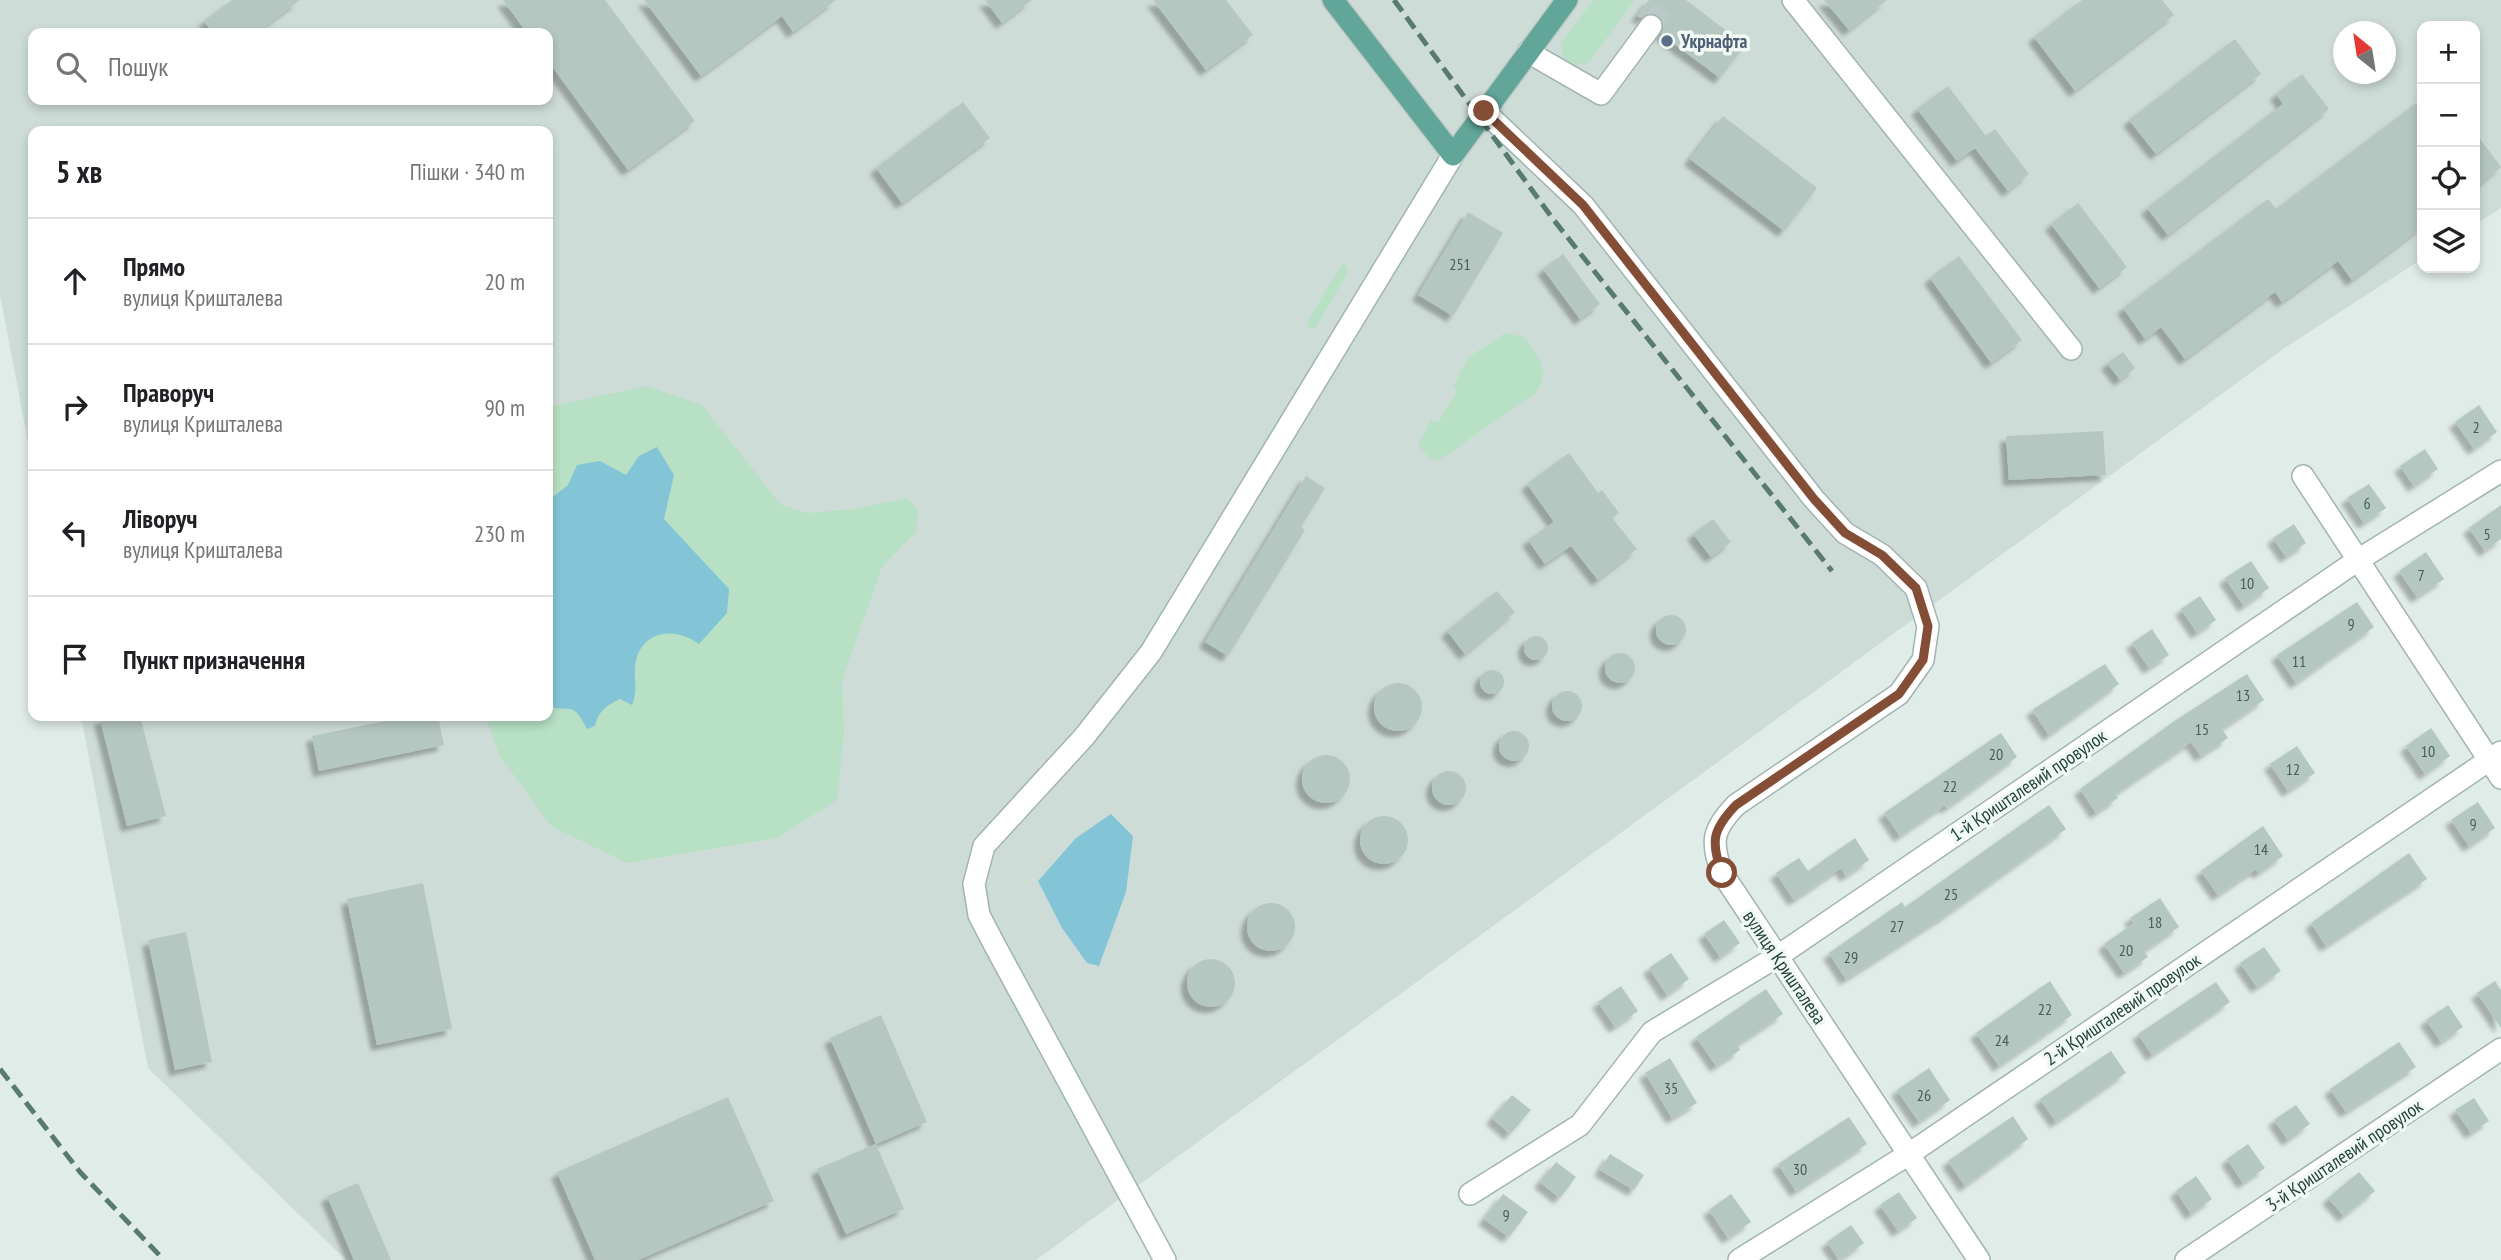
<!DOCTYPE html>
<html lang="uk">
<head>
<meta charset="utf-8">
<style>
	:root { --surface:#fff; --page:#f6f6f6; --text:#202124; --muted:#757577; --line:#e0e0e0 }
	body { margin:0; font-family:"PT Sans Narrow",sans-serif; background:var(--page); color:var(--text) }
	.controls { position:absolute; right:21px; top:21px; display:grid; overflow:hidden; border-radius:14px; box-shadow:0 4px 10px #0003 }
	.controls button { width:63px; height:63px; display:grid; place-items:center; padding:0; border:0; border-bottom:2px solid var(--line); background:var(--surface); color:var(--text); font:35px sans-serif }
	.compass { position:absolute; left:2333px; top:21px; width:63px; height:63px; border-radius:50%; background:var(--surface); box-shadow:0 4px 10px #0003; rotate:330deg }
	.stop { position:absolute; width:21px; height:21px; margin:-16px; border:5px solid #844d36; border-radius:50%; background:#fff }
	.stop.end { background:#844d36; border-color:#fff; box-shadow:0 2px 7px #0008 }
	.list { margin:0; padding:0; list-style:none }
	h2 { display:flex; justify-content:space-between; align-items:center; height:91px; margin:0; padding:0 28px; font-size:30px }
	h2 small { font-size:23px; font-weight:400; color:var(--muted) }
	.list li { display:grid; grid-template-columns:46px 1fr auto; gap:21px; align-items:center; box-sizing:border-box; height:126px; padding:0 28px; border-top:2px solid var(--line) }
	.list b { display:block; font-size:26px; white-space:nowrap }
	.list p { margin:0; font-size:23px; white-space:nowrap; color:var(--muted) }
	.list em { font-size:23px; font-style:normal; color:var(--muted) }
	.icon { flex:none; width:38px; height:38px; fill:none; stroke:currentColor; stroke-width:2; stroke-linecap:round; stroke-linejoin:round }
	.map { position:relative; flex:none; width:2501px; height:1260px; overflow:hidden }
	.search { position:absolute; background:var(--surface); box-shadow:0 4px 10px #0003; left:28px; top:28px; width:525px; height:77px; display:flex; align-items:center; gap:18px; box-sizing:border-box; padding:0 24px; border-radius:14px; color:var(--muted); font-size:26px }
	.panel { position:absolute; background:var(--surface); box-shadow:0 4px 10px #0003; left:28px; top:126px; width:525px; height:595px; border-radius:14px }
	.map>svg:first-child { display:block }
	.built { fill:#cedcd7; fill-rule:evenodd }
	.green { fill:#b7e0c4 }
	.water { fill:#83c5d7 }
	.building { fill:#b5c7c1; filter:url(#shadow) }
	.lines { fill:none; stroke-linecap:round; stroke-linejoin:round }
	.minor-tunnel { stroke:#b9c9c5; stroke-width:21; stroke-dasharray:21 10; stroke-linecap:butt }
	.minor-casing { stroke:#a2b4b0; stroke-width:24 }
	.major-casing { stroke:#c0c9c7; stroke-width:24 }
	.minor { stroke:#fff; stroke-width:21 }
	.major { stroke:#61a698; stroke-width:21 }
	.rail { stroke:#597a73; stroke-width:5; stroke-dasharray:14 7; stroke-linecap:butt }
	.route { stroke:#844d36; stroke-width:9 }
	.service-dot { fill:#5c6f8a; stroke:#f1f9f5; stroke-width:2.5 }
	.labels { text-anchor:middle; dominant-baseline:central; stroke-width:7; stroke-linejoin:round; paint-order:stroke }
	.number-label { font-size:16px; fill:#44605a }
	.service-label { font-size:19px; font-weight:bold; fill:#4e5e75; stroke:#f1f9f5; text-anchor:start }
	.street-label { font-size:19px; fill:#1f3e38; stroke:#f1f9f5 }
</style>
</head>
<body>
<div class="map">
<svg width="2501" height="1260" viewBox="0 0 2501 1260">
	<defs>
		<filter id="shadow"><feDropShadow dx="-6" dy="6" stdDeviation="2" flood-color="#0004"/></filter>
	</defs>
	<rect width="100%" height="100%" fill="#e0ece8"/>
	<path class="built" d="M 0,0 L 2501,0 L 2501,208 L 2475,225 L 2475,26 L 2422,26 L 2422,259 L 2286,347 L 1036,1260 L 346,1260 L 148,1068 L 81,716 L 548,716 L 548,131 L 33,131 L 33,468 L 0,295 ZM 2344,32 L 2386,32 L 2386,74 L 2344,74 ZM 33,33 L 548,33 L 548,100 L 33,100 Z"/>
	<path class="green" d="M 1593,0 L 1635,0 L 1592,58 L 1587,63 L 1574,65 L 1563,57 L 1561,44 Z
		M 1342,264 L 1346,265 L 1348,272 L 1316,327 L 1309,329 L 1307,322 Z
		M 1505,333 L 1524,337 C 1538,357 1553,371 1535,393 L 1445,456 L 1437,460 L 1429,458 L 1418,445 L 1431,420 L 1438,423 L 1457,391 L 1453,387 L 1469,357 Z
		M 647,386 L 702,405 L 781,505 L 808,513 L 855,509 L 907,498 L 918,510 L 916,532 L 882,567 L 842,680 L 844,733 L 837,800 L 777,838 L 627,863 L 551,826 L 500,756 L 485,716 L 548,716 L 548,407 Z"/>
	<path class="water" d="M 657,447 L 674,475 L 664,519 L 729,589 L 727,613 L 699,644 C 673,625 638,631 635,668 C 634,683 638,691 632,705 L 620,699 C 607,705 598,711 595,726 L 587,729 C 572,699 572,714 548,706 L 548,501 L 568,485 L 577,465 L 600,461 L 626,475 L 639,456 Z
		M 1111,814 L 1133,836 L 1126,892 L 1099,966 L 1087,963 L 1062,928 L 1038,881 L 1076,838 Z"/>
	<path class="building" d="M 232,0 L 300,0 L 256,33 L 213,33 L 204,21 Z
		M 503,0 L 605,0 L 695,121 L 628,170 L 548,61 L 548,33 L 527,33 Z
		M 644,0 L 836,0 L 793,32 L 782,16 L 701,76 Z
		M 985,0 L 1032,0 L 1002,23 Z
		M 1153,0 L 1226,0 L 1253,35 L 1206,70 Z
		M 1649,0 L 1686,0 L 1745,45 L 1720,78 L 1661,34 L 1664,27 L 1659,16 L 1652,13 L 1641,18 L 1637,16 Z
		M 1824,0 L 1887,0 L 1849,30 Z
		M 2082,0 L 2162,0 L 2174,15 L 2075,91 L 2034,37 Z
		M 2235,39 L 2261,74 L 2156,154 L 2129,120 Z
		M 2302,74 L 2329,109 L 2168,235 L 2147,208 L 2283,104 L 2276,94 Z
		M 1948,86 L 1986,136 L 1995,129 L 2029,174 L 2008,191 L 1975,148 L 1957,161 L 1917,109 Z
		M 2422,99 L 2422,227 L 2352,280 L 2338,261 L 2282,302 L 2275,292 L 2185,359 L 2161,327 L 2145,339 L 2123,308 L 2268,199 L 2276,209 Z
		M 963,102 L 990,138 L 902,203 L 876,168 Z
		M 1723,116 L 1817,188 L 1784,231 L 1690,159 Z
		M 2475,132 L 2501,167 L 2475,188 Z
		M 2078,203 L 2127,267 L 2099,288 L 2051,224 Z
		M 1468,212 L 1503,233 L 1453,316 L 1418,295 Z
		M 1563,254 L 1600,304 L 1580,319 L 1543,269 Z
		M 1959,256 L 2022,340 L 1991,363 L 1930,278 Z
		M 2123,352 L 2135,368 L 2120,380 L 2107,363 Z
		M 2479,405 L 2497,432 L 2474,449 L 2455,422 Z
		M 2103,431 L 2106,475 L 2009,480 L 2006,436 Z
		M 2425,449 L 2438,469 L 2414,486 L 2400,466 Z
		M 1569,453 L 1598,493 L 1602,490 L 1619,513 L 1612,518 L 1637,549 L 1598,580 L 1571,546 L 1545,564 L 1528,540 L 1554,522 L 1527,484 Z
		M 1306,476 L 1325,488 L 1301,527 L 1305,530 L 1228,656 L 1205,642 Z
		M 2369,484 L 2386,508 L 2364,523 L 2347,498 Z
		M 2501,505 L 2501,539 L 2485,551 L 2469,528 Z
		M 1713,519 L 1731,542 L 1711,557 L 1693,534 Z
		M 2294,524 L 2306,543 L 2286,557 L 2273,538 Z
		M 2426,552 L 2444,579 L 2417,597 L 2399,571 Z
		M 2251,561 L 2269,588 L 2244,606 L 2225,578 Z
		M 1497,591 L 1515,612 L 1465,654 L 1447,631 Z
		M 2200,596 L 2216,620 L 2197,633 L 2181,609 Z
		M 2357,602 L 2374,627 L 2296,683 L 2277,655 Z
		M1656 630a15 15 0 1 1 30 0a15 15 0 1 1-30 0Z
		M 2152,629 L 2169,655 L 2149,668 L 2132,643 Z
		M1524 648a12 12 0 1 1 24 0a12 12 0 1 1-24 0Z
		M1605 668a15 15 0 1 1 30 0a15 15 0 1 1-30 0Z
		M 2105,664 L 2119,684 L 2049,735 L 2032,710 Z
		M1480 682a12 12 0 1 1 24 0a12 12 0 1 1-24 0Z
		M 2247,674 L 2264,700 L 2222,729 L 2228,738 L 2201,756 L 2191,742 L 2115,794 L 2118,798 L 2096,813 L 2080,789 L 2176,720 Z
		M1374 707a24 24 0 1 1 48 0a24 24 0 1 1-48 0Z
		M1552 706a15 15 0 1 1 30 0a15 15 0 1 1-30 0Z
		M 113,716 L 140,716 L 166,816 L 127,826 L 100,719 Z
		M 410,716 L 438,716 L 444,745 L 319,771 L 312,736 Z
		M 2431,728 L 2450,756 L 2425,774 L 2406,746 Z
		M1499 746a15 15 0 1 1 30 0a15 15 0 1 1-30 0Z
		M 2001,733 L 2017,757 L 1947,808 L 1945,805 L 1900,836 L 1884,813 Z
		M 2297,746 L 2315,773 L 2288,791 L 2270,764 Z
		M1302 779a24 24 0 1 1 48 0a24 24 0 1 1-48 0Z
		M1432 788a17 17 0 1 1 34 0a17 17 0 1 1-34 0Z
		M 2478,802 L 2495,828 L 2469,846 L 2451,820 Z
		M 2049,805 L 2066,829 L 1946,915 L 1846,979 L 1829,953 L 1902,902 L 1905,907 Z
		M1360 840a24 24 0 1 1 48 0a24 24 0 1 1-48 0Z
		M 2263,826 L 2283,856 L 2259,873 L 2256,869 L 2218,895 L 2201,871 Z
		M 1855,838 L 1869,860 L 1846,876 L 1841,868 L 1794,900 L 1776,873 L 1799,858 L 1808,871 Z
		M 2409,853 L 2427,879 L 2326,946 L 2311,923 Z
		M 423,883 L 452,1029 L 377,1045 L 347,899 Z
		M 2160,898 L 2179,927 L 2144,951 L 2148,957 L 2124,973 L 2104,944 L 2134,923 L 2130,918 Z
		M1247 927a24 24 0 1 1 48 0a24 24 0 1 1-48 0Z
		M 1724,920 L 1740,943 L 1720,957 L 1704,934 Z
		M 186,932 L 212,1062 L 175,1070 L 148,940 Z
		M 2264,947 L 2281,971 L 2257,987 L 2240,963 Z
		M 1671,953 L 1689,979 L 1667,995 L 1649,968 Z
		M1187 983a24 24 0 1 1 48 0a24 24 0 1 1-48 0Z
		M 2050,981 L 2072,1015 L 1999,1066 L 1976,1033 Z
		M 2495,981 L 2501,990 L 2501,1028 L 2477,993 Z
		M 2216,982 L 2230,1002 L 2152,1055 L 2138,1034 Z
		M 1621,986 L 1638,1011 L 1615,1027 L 1598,1002 Z
		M 1766,989 L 1783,1014 L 1737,1045 L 1740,1050 L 1716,1066 L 1696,1037 Z
		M 2448,1005 L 2463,1027 L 2441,1042 L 2426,1020 Z
		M 881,1015 L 927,1122 L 876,1144 L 830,1038 Z
		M 2399,1042 L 2416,1067 L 2346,1112 L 2330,1089 Z
		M 2111,1051 L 2126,1073 L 2056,1122 L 2040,1099 Z
		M 1670,1058 L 1697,1103 L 1672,1118 L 1645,1073 Z
		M 1929,1068 L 1950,1100 L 1919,1122 L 1897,1090 Z
		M 1512,1095 L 1531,1110 L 1510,1134 L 1492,1118 Z
		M 728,1097 L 774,1201 L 638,1260 L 595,1260 L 557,1172 Z
		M 2474,1098 L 2489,1121 L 2471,1133 L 2455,1110 Z
		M 2296,1105 L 2310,1124 L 2288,1140 L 2274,1120 Z
		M 2013,1116 L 2028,1139 L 1965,1186 L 1948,1161 Z
		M 1849,1117 L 1867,1144 L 1796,1191 L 1778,1164 Z
		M 876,1144 L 904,1209 L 846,1234 L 817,1169 Z
		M 2248,1144 L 2265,1168 L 2243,1183 L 2227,1159 Z
		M 1610,1154 L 1644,1175 L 1634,1190 L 1600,1170 Z
		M 1556,1162 L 1576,1177 L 1560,1198 L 1540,1182 Z
		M 2359,1172 L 2375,1191 L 2344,1216 L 2328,1198 Z
		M 2196,1176 L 2212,1199 L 2191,1214 L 2176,1191 Z
		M 358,1183 L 391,1260 L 354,1260 L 327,1196 Z
		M 1899,1192 L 1917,1218 L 1898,1231 L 1880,1205 Z
		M 1503,1194 L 1528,1212 L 1509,1237 L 1484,1219 Z
		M 1731,1194 L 1751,1222 L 1728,1238 L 1709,1210 Z
		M 1851,1225 L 1864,1243 L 1839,1260 L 1827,1242 Z"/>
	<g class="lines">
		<path class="minor-tunnel" d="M 1651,26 L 1670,0"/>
		<defs>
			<path id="minor" d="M 1793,0 L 2071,349
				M 1528,52 L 1601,94 L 1651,26
				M 1484,111 L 1583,205 L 1814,499 L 1845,533 L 1882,555 L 1916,588 L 1928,626 L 1923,660 L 1899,694 L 1736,805 C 1713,829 1710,841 1722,873 L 1979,1260
				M 2303,476 L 2501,778
				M 1470,1194 L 1580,1125 L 1652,1032 L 1778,956 L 2358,560 L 2501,471
				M 1165,1260 L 993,942 L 979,915 L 974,884 L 984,846 L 1084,737 L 1151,652 L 1453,155
				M 1739,1260 L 1909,1154 L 2501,752
				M 2186,1260 L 2501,1049"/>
			<path id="major" d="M 1333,0 L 1453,155 L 1567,0"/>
		</defs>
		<use href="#minor" class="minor-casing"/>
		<use href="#major" class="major-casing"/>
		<use href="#minor" class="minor"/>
		<use href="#major" class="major"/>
		<path class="rail" d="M 1394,0 L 1553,219 L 1832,571
			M 0,1069 L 80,1172 L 164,1260"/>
	</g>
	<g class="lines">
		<path class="route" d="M 1484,111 L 1583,205 L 1814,499 L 1845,533 L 1882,555 L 1916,588 L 1928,626 L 1923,660 L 1899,694 L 1736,805 C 1713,829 1710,841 1722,873"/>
	</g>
	<circle class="service-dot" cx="1667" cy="41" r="7"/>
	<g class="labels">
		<g class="number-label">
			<text x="1460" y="264">251</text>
			<text x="2476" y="427">2</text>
			<text x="2367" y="503">6</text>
			<text x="2487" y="534">5</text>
			<text x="2421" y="575">7</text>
			<text x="2247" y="583">10</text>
			<text x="2351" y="624">9</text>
			<text x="2299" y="661">11</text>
			<text x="2243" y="695">13</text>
			<text x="2202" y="729">15</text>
			<text x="2428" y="751">10</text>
			<text x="1996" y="754">20</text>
			<text x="2293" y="769">12</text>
			<text x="1950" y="786">22</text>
			<text x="2473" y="824">9</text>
			<text x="2261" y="849">14</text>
			<text x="1951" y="894">25</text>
			<text x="2155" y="922">18</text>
			<text x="1897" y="926">27</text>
			<text x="2126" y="950">20</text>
			<text x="1851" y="957">29</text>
			<text x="2045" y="1009">22</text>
			<text x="2002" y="1040">24</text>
			<text x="1671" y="1088">35</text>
			<text x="1924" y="1095">26</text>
			<text x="1800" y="1169">30</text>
			<text x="1506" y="1215">9</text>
		</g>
		<g class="service-label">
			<text x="1681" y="41">Укрнафта</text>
		</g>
		<g class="street-label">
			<text transform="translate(2028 785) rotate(-34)">1-й Кришталевий провулок</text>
			<text transform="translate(1785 967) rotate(56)">вулиця Кришталева</text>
			<text transform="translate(2122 1009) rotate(-34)">2-й Кришталевий провулок</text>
			<text transform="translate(2344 1155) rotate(-34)">3-й Кришталевий провулок</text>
		</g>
	</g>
</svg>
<div class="controls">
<button>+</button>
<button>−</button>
<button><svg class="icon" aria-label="locate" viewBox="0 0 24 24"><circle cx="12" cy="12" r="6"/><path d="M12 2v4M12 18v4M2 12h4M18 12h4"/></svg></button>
<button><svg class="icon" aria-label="layers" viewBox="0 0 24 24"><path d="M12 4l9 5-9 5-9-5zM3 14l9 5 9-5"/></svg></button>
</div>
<svg class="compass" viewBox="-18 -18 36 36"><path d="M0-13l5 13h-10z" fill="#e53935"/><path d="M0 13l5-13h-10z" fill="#757577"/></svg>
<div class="stop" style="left:1722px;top:873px"></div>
<div class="stop end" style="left:1484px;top:111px"></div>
<div class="search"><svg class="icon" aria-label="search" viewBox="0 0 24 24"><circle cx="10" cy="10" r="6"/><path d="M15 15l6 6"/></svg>Пошук</div>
<section class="panel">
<h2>5 хв<small>Пішки · 340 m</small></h2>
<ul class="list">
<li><svg class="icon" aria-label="ahead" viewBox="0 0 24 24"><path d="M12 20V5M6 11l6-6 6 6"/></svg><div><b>Прямо</b><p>вулиця Кришталева</p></div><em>20 m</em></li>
<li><svg class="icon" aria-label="right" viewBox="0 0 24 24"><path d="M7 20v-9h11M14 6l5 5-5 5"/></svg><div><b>Праворуч</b><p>вулиця Кришталева</p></div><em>90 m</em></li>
<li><svg class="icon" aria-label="left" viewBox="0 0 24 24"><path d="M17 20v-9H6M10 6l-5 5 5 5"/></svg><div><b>Ліворуч</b><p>вулиця Кришталева</p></div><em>230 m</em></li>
<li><svg class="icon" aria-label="arrive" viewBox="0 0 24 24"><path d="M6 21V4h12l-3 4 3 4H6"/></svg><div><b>Пункт призначення</b></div></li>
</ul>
</section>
</div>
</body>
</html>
